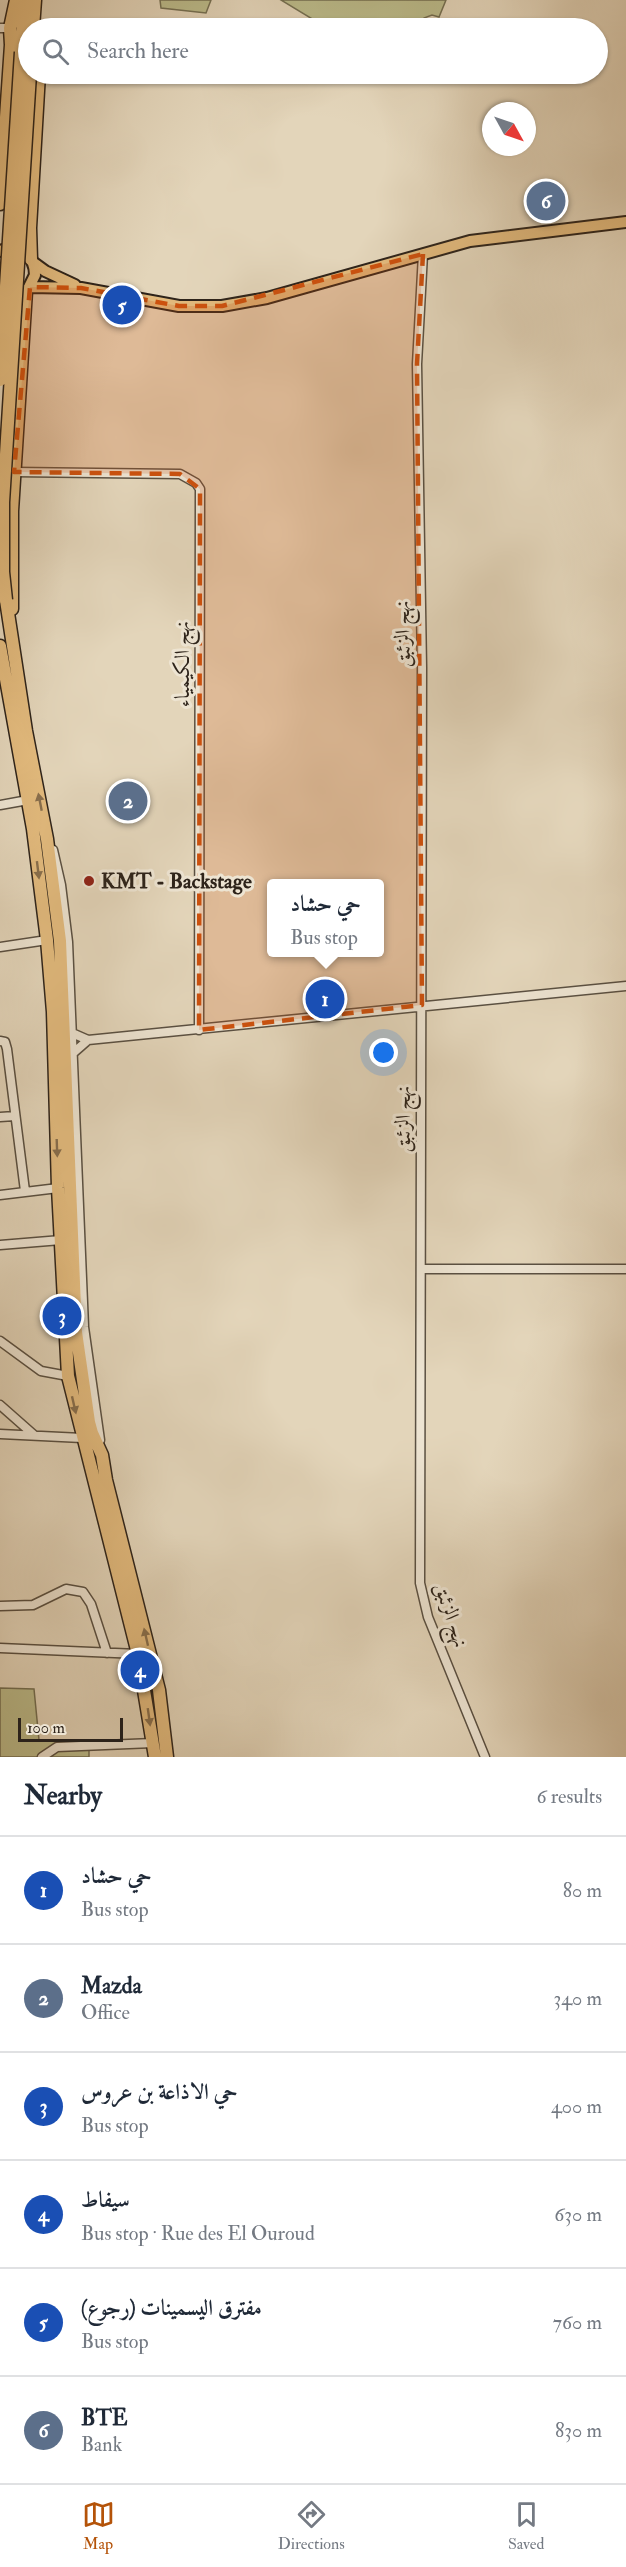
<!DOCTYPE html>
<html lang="en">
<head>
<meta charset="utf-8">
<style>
	:root { --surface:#fff; --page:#f6f6f7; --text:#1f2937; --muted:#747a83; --line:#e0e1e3; --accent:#b45309 }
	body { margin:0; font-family:"IM FELL Double Pica",Amiri,serif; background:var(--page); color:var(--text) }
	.compass { position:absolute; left:482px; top:102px; width:54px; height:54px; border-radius:50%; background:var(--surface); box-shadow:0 2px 4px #0004; rotate:130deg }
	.scale { position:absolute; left:18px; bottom:15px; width:105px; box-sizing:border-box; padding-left:6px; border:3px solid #2d231a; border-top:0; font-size:16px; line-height:21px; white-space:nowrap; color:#2d231a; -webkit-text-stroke:4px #ede4d2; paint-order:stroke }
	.you { position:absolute; left:384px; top:1053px; width:21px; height:21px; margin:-15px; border:4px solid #fff; border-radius:50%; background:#1a73e8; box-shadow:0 0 0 9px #1a73e833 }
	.badge { display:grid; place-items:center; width:39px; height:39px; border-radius:50%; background:var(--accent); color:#fff; font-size:20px; font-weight:700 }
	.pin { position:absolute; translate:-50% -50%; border:3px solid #fff; box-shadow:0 2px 6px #0006 }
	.popup { position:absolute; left:267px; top:879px; width:117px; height:78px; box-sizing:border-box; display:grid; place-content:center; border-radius:6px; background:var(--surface); filter:drop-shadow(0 2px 4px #0005); font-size:20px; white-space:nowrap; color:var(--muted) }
	.popup b { font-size:22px; color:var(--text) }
	.popup::after { content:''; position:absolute; left:50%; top:100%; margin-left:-12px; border:12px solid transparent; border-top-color:var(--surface) }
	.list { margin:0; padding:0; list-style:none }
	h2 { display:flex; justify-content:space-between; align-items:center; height:78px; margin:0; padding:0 24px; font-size:26px }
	h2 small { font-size:20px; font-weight:400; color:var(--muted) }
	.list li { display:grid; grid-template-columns:39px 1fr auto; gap:18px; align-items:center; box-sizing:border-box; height:108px; padding:0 24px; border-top:2px solid var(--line) }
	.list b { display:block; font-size:22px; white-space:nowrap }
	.list p { margin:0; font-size:20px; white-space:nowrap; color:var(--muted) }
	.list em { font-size:20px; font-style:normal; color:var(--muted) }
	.icon { flex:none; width:33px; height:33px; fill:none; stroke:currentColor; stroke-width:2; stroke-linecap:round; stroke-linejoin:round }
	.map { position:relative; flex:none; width:626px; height:1757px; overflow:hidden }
	.search { position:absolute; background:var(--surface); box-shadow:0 2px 4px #0004; left:18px; right:18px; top:18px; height:66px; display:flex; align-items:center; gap:15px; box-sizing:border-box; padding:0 21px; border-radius:33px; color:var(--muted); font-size:22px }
	.sheet { height:726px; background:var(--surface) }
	nav { display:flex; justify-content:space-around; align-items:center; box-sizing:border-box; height:84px; border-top:2px solid var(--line); background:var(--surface); font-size:16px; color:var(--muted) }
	nav a { display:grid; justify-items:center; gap:3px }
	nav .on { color:var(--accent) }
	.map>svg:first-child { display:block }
	.green { fill:#bbbb8b; stroke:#746f52; stroke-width:1.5 }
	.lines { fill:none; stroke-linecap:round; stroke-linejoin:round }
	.minor-casing { stroke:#5a5042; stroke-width:11 }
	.major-casing { stroke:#2d231a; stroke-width:14 }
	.highway-casing { stroke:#2d231a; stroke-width:15 }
	.minor { stroke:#ede4d2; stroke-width:8 }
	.major { stroke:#e2ba7d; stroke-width:10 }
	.highway { stroke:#e2ba7d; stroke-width:12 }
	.highway-bridge-casing { stroke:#2d231a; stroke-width:15; stroke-linecap:butt }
	.highway-bridge { stroke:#e2ba7d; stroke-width:12 }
	.oneway { fill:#886e4c }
	.marked { fill:#cc510e; fill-opacity:0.2; stroke:#cc510e; stroke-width:4.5; stroke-dasharray:12 8; stroke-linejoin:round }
	.poi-dot { fill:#8f2418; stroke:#ede4d2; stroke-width:2 }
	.labels { text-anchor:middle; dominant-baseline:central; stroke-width:6; stroke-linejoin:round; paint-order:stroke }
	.street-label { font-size:21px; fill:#2d231a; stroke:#ede4d2 }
	.poi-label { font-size:21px; font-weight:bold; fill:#2d231a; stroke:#ede4d2; text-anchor:start }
</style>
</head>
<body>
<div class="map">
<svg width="626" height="1757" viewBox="0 0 626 1757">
	<rect width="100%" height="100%" fill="#e3d5ba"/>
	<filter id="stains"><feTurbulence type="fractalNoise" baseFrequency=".00333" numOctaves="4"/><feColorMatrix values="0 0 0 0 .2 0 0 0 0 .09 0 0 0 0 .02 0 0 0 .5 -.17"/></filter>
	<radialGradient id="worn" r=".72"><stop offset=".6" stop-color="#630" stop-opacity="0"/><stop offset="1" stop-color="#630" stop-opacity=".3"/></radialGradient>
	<path class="green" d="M 160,0 L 211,0 L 206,13 L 161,8 Z
		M 281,0 L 446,0 L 439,17 L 432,15 L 424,18 L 422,28 L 327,28 Z
		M 0,1688 L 34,1689 L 39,1740 L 89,1742 L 89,1757 L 0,1757 Z"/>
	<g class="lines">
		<defs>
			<path id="minor" d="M 0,28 L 10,28
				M 423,254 L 417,364 L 422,667 L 420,1583 L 428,1617 L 485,1757
				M 14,472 L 180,474 L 196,483 L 200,489 L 199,1030
				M 0,805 L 28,800
				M 53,850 L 61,885 L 68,942 L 84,1327 L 100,1440
				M 0,947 L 47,940
				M 72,1033 L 88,1040 L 626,986
				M 0,1041 L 5,1042 L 7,1049 L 25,1191
				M 72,1054 L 88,1040
				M 0,1117 L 15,1116
				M 0,1195 L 58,1188
				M 0,1245 L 61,1240
				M 421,1269 L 626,1269
				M 0,1341 L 41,1371 L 68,1376
				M 0,1405 L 34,1435
				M 0,1434 L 82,1438
				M 0,1606 L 33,1605 L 66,1589 L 83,1592 L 91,1604 L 107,1653
				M 0,1648 L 138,1654
				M 42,1757 L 57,1747 L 153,1743"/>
			<path id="major" d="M 0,251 C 19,243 35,256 35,275 L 28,289
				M 34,263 L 45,271 L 75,285
				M 30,287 L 81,288 L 179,306 L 222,306 L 267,298 L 470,241 L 626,222"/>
			<path id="highway" d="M 33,28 L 35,0
				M 21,52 L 24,0
				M 0,204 L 11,45 L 10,28 L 16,0
				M 31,259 L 30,228 L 39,74
				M 6,600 L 26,731 L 47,839 L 60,941 L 76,1332 L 89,1422 L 92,1433 L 102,1455 L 106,1480 L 159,1690 L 167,1757
				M 12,609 L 12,511 L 26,291
				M 0,646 L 33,829 L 47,940 L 53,1012 L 58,1188 L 68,1376 L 138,1654 L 155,1757"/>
		</defs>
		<use href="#minor" class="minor-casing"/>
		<use href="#major" class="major-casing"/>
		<use href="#highway" class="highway-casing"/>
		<use href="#minor" class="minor"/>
		<use href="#major" class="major"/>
		<use href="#highway" class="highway"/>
		<defs>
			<path id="highway-bridge" d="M 0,380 L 21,52
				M 6,600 L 3,572 L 3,502 L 30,74"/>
		</defs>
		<use href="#highway-bridge" class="highway-bridge-casing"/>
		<use href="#highway-bridge" class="highway-bridge"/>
	</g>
	<defs><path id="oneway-solid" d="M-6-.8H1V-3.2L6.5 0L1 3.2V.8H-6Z" transform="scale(1.5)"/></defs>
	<g class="oneway">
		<use href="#oneway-solid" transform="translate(40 802) rotate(-101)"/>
		<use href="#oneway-solid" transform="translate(38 870) rotate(83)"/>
		<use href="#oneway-solid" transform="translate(57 1148) rotate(88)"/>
		<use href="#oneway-solid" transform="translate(74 1405) rotate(77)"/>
		<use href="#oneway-solid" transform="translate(146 1637) rotate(-103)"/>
		<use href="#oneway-solid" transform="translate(149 1717) rotate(82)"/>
	</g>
	<path class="marked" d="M 423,254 L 417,364 L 422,1005 L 199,1030 L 200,489 L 180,474 L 14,472 L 30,287 L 81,288 L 179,306 L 222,306 Z"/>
	<circle class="poi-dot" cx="89" cy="881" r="6"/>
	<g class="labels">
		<g class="street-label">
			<text transform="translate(403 634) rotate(-91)">نهج الزئبق</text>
			<text transform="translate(182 664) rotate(-90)">نهج الكيمياء</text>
			<text transform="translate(403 1119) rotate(-90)">نهج الزئبق</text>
			<text transform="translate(451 1615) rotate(72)">نهج الزئبق</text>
		</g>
		<g class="poi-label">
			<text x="101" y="881">KMT - Backstage</text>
		</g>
	</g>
	<rect width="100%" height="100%" filter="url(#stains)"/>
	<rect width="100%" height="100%" fill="url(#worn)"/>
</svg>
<svg class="compass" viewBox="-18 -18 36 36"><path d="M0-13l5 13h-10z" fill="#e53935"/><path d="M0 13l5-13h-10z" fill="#747a83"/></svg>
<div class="scale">100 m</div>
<div class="you"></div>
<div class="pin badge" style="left:325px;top:999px;background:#1a4fb4">1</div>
<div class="popup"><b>حي حشاد</b>Bus stop</div>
<div class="pin badge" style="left:128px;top:801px;background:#5c6f8a">2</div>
<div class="pin badge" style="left:62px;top:1316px;background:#1a4fb4">3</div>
<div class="pin badge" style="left:140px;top:1670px;background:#1a4fb4">4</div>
<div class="pin badge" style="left:122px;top:305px;background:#1a4fb4">5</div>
<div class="pin badge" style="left:546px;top:201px;background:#5c6f8a">6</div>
<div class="search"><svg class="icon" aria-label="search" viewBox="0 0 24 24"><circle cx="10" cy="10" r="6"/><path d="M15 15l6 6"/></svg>Search here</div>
</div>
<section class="sheet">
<h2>Nearby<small>6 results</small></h2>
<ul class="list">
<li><span class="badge" style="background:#1a4fb4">1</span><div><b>حي حشاد</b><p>Bus stop</p></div><em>80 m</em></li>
<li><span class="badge" style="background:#5c6f8a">2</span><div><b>Mazda</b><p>Office</p></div><em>340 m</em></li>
<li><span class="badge" style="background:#1a4fb4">3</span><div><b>حي الاذاعة بن عروس</b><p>Bus stop</p></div><em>400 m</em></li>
<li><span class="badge" style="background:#1a4fb4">4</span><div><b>سيفاط</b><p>Bus stop · Rue des El Ouroud</p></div><em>630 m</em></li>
<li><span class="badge" style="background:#1a4fb4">5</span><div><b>مفترق اليسمينات (رجوع)</b><p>Bus stop</p></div><em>760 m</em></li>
<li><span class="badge" style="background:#5c6f8a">6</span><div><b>BTE</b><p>Bank</p></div><em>830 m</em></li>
</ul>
</section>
<nav>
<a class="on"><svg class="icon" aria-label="map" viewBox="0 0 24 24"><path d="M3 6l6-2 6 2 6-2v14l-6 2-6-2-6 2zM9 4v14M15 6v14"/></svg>Map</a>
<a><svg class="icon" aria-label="directions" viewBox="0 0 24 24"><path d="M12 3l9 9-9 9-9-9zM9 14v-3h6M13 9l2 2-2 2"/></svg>Directions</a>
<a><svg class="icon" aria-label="saved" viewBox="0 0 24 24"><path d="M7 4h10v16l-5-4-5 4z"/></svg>Saved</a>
</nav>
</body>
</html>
